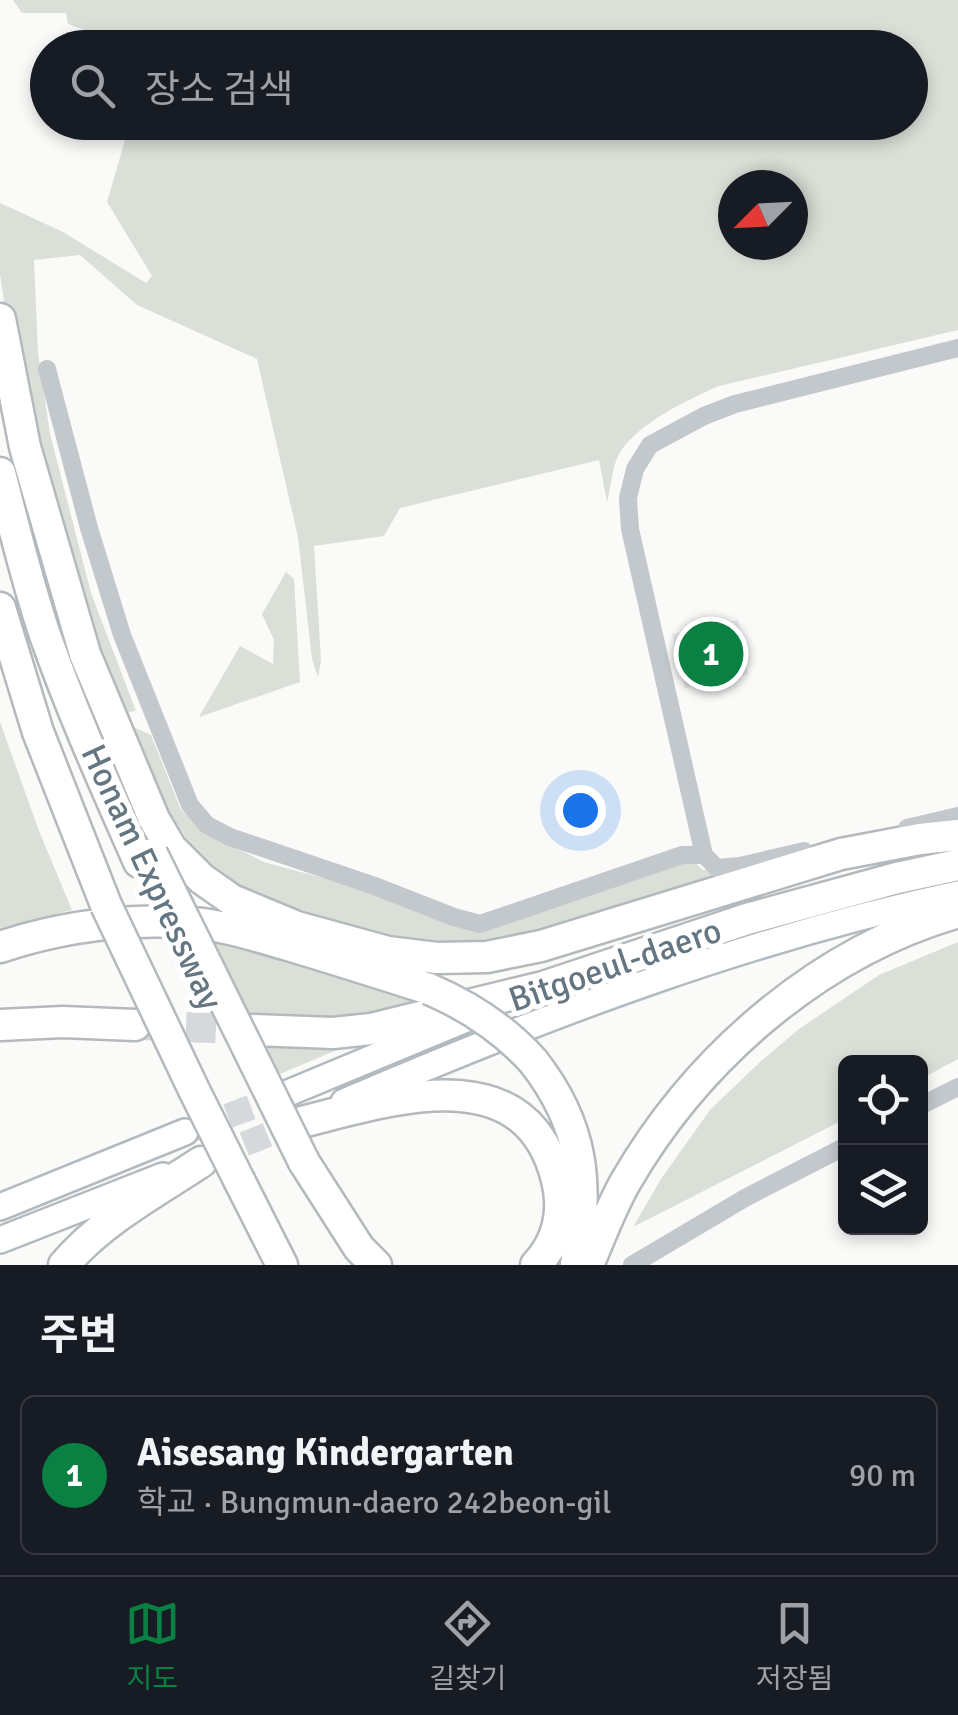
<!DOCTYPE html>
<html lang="ko">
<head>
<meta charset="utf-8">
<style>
	:root { --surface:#171b24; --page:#242831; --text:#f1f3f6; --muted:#9ea1a6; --line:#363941; --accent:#0b8043 }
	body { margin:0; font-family:Signika,"Noto Sans KR",sans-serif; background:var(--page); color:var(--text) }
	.controls { position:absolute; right:30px; bottom:30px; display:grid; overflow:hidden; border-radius:15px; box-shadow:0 5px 15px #0003 }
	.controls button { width:90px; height:90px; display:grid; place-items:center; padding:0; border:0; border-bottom:2px solid var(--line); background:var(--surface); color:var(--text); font:50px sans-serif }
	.compass { position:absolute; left:718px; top:170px; width:90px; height:90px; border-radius:50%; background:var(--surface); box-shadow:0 5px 15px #0003; rotate:246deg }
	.you { position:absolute; left:580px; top:810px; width:35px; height:35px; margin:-25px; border:8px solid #fff; border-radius:50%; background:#1a73e8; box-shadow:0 0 0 15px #1a73e833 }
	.badge { display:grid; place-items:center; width:65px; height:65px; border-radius:50%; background:var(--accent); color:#fff; font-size:32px; font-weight:700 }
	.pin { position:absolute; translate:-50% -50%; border:5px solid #fff; box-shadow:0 2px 10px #0006 }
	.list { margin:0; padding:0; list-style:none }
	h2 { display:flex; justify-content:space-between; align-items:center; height:130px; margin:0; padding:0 40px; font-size:42px }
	h2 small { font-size:32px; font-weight:400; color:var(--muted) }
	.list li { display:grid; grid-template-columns:65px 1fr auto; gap:30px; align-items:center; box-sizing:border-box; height:160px; margin:0 20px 20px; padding:0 20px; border:2px solid var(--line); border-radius:15px }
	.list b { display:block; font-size:38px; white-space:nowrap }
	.list p { margin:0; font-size:32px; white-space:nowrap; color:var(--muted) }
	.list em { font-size:32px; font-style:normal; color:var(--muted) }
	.icon { flex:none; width:55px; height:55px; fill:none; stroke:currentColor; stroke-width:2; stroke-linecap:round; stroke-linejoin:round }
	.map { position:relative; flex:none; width:958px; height:1265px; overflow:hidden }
	.search { position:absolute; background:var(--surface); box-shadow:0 5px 15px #0003; left:30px; right:30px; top:30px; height:110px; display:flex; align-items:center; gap:25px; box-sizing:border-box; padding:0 35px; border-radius:55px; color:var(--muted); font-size:38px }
	.sheet { height:310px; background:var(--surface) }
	nav { display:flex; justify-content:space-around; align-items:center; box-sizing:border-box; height:140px; border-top:2px solid var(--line); background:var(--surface); font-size:28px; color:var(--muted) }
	nav a { display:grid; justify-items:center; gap:5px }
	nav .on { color:var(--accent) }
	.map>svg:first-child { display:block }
	.built { fill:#e8e9e9 }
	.green { fill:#dadfd7; fill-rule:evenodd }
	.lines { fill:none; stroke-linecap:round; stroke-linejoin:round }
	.secondary-tunnel { stroke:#d5d9db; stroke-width:25; stroke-dasharray:25 12; stroke-linecap:butt }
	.highway-tunnel { stroke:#d5d9db; stroke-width:30; stroke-dasharray:30 15; stroke-linecap:butt }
	.secondary-casing { stroke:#b3babf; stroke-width:30 }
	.highway-casing { stroke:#b4b9bd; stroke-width:35 }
	.street { stroke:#c3c8cc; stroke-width:18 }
	.secondary { stroke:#fff; stroke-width:25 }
	.highway { stroke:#fff; stroke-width:30 }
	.highway-bridge-casing { stroke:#b4b9bd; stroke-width:35; stroke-linecap:butt }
	.highway-bridge { stroke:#fff; stroke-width:30 }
	.labels { text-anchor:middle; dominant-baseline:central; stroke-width:10; stroke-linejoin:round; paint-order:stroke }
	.street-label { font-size:35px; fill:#657683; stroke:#fff }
</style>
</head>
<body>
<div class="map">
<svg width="958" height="1265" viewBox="0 0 958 1265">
	<rect width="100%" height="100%" fill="#fafaf8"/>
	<path class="built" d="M 738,620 L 748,674 L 685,688 L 672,634 Z"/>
	<path class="green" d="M 13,0 L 958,0 L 958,330 L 719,386 C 689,399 636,424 619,454 C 612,467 611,487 607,502 L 599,460 L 400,508 L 384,536 L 314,546 L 321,660 L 318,677 L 312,659 L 298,537 L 257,359 L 137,305 L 80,255 L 34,260 L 38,353 L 50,434 L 91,593 L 136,711 L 128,712 L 97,638 L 89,637 L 14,371 L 0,274 L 0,203 L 63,232 L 146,283 L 152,276 L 107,202 L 130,123 L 910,122 L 910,48 L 113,47 L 114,41 L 68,24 L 66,13 L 22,13 ZM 733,185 L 793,185 L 793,245 L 733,245 Z
		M 286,572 L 294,579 L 300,682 L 199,717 L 240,646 L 273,664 L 274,640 L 262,614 Z
		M 0,722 L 39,831 L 72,910 L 0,928 Z
		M 129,725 L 151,735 L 181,810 L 208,834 L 264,862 L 371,891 L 480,933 L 692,860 L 703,870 L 718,871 L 722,880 L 498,946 L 453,948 L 359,929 L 256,895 L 220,874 L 195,852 L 168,810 Z
		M 212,939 L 263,949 L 417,997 C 391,1026 291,1020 252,1020 Z
		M 958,942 L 958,1059 L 921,1079 L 920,1062 L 846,1062 L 845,1119 L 633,1227 L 661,1179 L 710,1110 L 761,1061 L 799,1029 L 879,975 Z
		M 248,1040 L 344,1047 L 268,1079 Z"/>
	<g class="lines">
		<path class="secondary-tunnel" d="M 193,1129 L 281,1096
			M 210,1158 L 294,1124"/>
		<path class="highway-tunnel" d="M 141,1025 L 253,1030"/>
		<defs>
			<path id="secondary" d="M 281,1096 L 483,1012
				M 344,1102 C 543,1017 746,939 958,894
				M 0,1207 L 185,1132
				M 0,1240 L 163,1176"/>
			<path id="highway" d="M 0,319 L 25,447 L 85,654 L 154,819 L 171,848 L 202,879 L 232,900 L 297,927 L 388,952 L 437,958 L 487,957 L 541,946 L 841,854 L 920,839 L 958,835
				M 0,473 C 14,527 27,582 45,635 C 72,712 106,787 139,862
				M 0,608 L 38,732 L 106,905
				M 0,947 C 61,927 126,918 191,923 C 224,925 256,936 288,945 C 335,959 382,974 429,989
				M 0,1025 L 63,1022 L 135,1025
				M 253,1030 L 333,1033 L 371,1029 L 543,987 L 747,919 L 897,878 L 958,865
				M 533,1061 C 585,1127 588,1185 576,1265
				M 294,1124 C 384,1102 525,1051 557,1180 C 565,1211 558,1242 536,1265
				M 304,1162 L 359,1248 L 376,1265
				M 240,1182 L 282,1265
				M 64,1265 C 101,1221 154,1193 201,1162
				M 588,1265 C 600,1237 611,1207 626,1181 C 698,1057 819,952 958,912"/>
		</defs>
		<use href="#secondary" class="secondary-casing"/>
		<use href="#highway" class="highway-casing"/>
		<path class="street" d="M 47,369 L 89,528 L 122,635 L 190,805 L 207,825 L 230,837 L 372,885 L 454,917 L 480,924 L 682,855 L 704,855
			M 907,828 L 958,816
			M 804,851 L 740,866 L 717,868 L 704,855 L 630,529 L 628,498 L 635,469 L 650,445 L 704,416 L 735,404 L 958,348
			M 920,1106 L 958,1087
			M 632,1265 L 745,1198 L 846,1146"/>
		<use href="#secondary" class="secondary"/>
		<use href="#highway" class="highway"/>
		<defs>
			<path id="highway-bridge" d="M 152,854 L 304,1162
				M 106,905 L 194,1090 L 240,1182
				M 429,989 C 469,1006 503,1028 533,1061"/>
		</defs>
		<use href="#highway-bridge" class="highway-bridge-casing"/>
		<use href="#highway-bridge" class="highway-bridge"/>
	</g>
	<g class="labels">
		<g class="street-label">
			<text transform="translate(152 877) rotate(65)">Honam Expressway</text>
			<text transform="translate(615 965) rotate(-19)">Bitgoeul-daero</text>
		</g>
	</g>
</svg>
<div class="controls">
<button><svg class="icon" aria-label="locate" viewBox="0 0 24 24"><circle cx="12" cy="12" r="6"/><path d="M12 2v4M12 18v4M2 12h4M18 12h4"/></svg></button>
<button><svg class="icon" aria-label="layers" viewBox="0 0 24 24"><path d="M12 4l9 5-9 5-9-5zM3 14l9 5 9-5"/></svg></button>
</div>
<svg class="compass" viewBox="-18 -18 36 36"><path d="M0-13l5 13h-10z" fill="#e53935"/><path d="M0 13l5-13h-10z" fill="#9ea1a6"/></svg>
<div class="you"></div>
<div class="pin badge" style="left:711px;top:654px">1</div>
<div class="search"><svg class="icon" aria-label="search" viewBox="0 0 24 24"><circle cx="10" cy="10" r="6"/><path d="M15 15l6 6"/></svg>장소 검색</div>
</div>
<section class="sheet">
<h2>주변<small></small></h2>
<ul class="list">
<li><span class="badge">1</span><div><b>Aisesang Kindergarten</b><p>학교 · Bungmun-daero 242beon-gil</p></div><em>90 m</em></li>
</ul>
</section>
<nav>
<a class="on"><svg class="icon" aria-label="map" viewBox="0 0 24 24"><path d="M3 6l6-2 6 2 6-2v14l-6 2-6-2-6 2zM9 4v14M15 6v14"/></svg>지도</a>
<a><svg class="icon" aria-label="directions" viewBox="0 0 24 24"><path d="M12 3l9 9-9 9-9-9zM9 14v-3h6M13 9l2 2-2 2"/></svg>길찾기</a>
<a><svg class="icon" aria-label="saved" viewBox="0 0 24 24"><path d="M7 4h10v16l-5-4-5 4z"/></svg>저장됨</a>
</nav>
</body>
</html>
